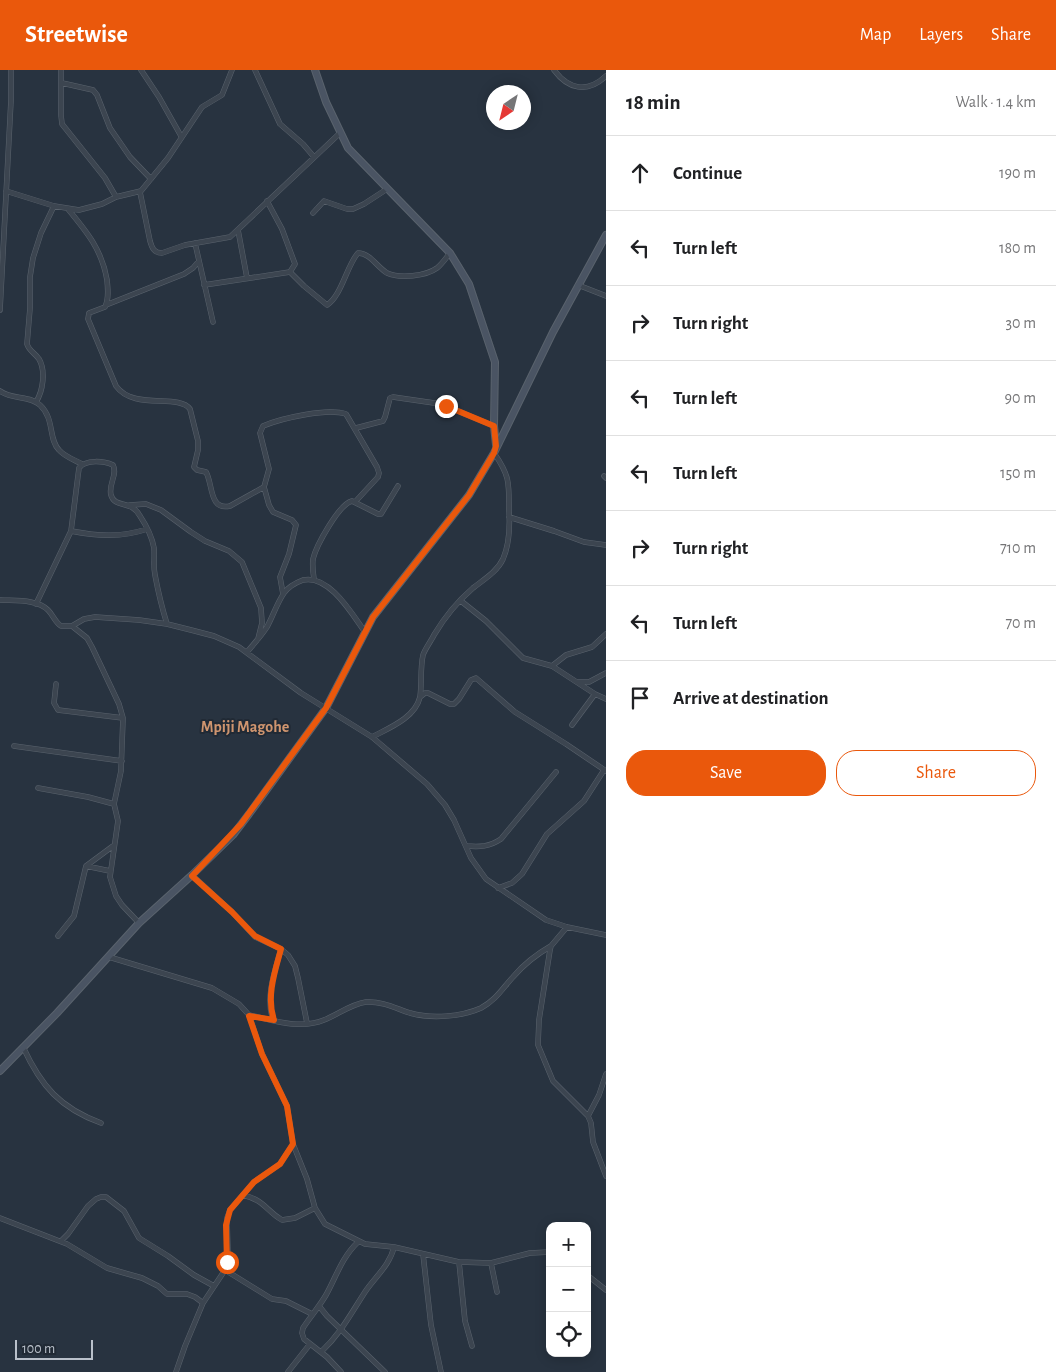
<!DOCTYPE html>
<html lang="en">
<head>
<meta charset="utf-8">
<style>
	:root { --surface:#fff; --page:#f6f6f6; --text:#202124; --muted:#757577; --line:#e0e0e0; --accent:#ea580c }
	body { margin:0; font-family:"Alegreya Sans",sans-serif; background:var(--page); color:var(--text) }
	.controls { position:absolute; right:15px; bottom:15px; display:grid; overflow:hidden; border-radius:10px; box-shadow:0 2px 12px #0003 }
	.controls button { width:45px; height:45px; display:grid; place-items:center; padding:0; border:0; border-bottom:1px solid var(--line); background:var(--surface); color:var(--text); font:25px sans-serif }
	.compass { position:absolute; left:486px; top:15px; width:45px; height:45px; border-radius:50%; background:var(--surface); box-shadow:0 2px 12px #0003; rotate:215deg }
	.scale { position:absolute; left:15px; bottom:12px; width:78px; box-sizing:border-box; padding-left:5px; border:2px solid #b9c0ca; border-top:0; font-size:14px; line-height:18px; white-space:nowrap; color:#b9c0ca; -webkit-text-stroke:4px #212a35; paint-order:stroke }
	.stop { position:absolute; width:15px; height:15px; margin:-11px; border:4px solid #ea580c; border-radius:50%; background:#fff }
	.stop.end { background:#ea580c; border-color:#fff; box-shadow:0 1px 5px #0008 }
	.list { margin:0; padding:0; list-style:none }
	h2 { display:flex; justify-content:space-between; align-items:center; height:65px; margin:0; padding:0 20px; font-size:21px }
	h2 small { font-size:16px; font-weight:400; color:var(--muted) }
	.list li { display:grid; grid-template-columns:32px 1fr auto; gap:15px; align-items:center; box-sizing:border-box; height:75px; padding:0 20px; border-top:1px solid var(--line) }
	.list b { display:block; font-size:19px; white-space:nowrap }
	.list em { font-size:16px; font-style:normal; color:var(--muted) }
	.actions { display:flex; gap:10px; padding:15px 20px }
	.actions a { flex:1; padding:11px 0; border:1px solid var(--accent); border-radius:20px; text-align:center; font-size:18px; color:var(--accent) }
	.actions .main { background:var(--accent); color:#fff }
	.icon { flex:none; width:28px; height:28px; fill:none; stroke:currentColor; stroke-width:2; stroke-linecap:round; stroke-linejoin:round }
	.map { position:relative; flex:none; width:606px; height:1302px; overflow:hidden }
	header { display:flex; align-items:center; gap:30px; box-sizing:border-box; height:70px; padding:0 25px; background:var(--accent); color:#fff }
	header strong { font-size:24px }
	nav { display:flex; gap:28px; margin-inline-start:auto; font-size:18px }
	main { display:flex }
	aside { flex:1; background:var(--surface) }
	.map>svg:first-child { display:block }
	.lines { fill:none; stroke-linecap:round; stroke-linejoin:round }
	.street-casing { stroke:#5a636d; stroke-width:5.5 }
	.secondary-casing { stroke:#5a636d; stroke-width:8 }
	.street { stroke:#3c4550; stroke-width:4.5 }
	.secondary { stroke:#4a5463; stroke-width:6 }
	.route { stroke:#ea580c; stroke-width:6 }
	.labels { text-anchor:middle; dominant-baseline:central; stroke-width:4; stroke-linejoin:round; paint-order:stroke }
	.quarter-label { font-size:16px; font-weight:bold; fill:#cf956f; stroke:#212a35 }
</style>
</head>
<body>
<header>
<strong>Streetwise</strong>
<nav><a>Map</a><a>Layers</a><a>Share</a></nav>
</header>
<main>
<div class="map">
<svg width="606" height="1302" viewBox="0 0 606 1302">
	<rect width="100%" height="100%" fill="#283340"/>
	<g class="lines">
		<defs>
			<path id="street" d="M 61,0 L 61,45 L 62,54 L 105,108 L 116,127
				M 141,0 L 159,27 L 181,66
				M 255,0 L 280,54 L 303,74 L 314,87
				M 554,0 C 568,19 587,24 606,6
				M 62,13 L 93,20 L 97,25 L 110,58 L 130,87 L 151,109
				M 6,121 L 54,136 L 79,140 L 102,134 L 116,127 L 141,121 L 168,88 L 202,37 L 222,25 L 232,0
				M 140,122 L 150,171 C 152,178 154,183 162,183 L 185,175 L 230,167 L 340,63
				M 68,139 C 87,162 102,180 107,210 C 108,219 109,229 105,237 L 89,243 L 88,249 L 116,316 C 134,341 178,323 190,339 L 198,371 L 198,380 L 194,397 L 197,400 L 206,402 C 213,414 209,441 230,436 L 264,417
				M 313,143 L 324,131 L 347,139 L 353,139 L 364,134 L 387,119
				M 238,160 L 247,208
				M 195,173 L 213,252
				M 290,202 L 304,216 L 327,235 C 341,227 347,195 358,183 C 370,183 377,197 387,203 C 400,209 426,206 437,198 C 442,194 446,188 450,183
				M 204,215 L 290,202 L 295,194 L 282,159 L 267,131
				M 578,215 L 606,226
				M 106,235 L 184,204 L 193,198 L 199,191
				M 0,240 L 11,30 L 11,0
				M 0,321 C 12,330 29,325 40,335 C 55,349 48,369 59,380 C 65,387 75,390 82,394
				M 36,332 C 43,321 46,301 39,289 C 35,283 29,281 27,274 L 30,238 L 30,207 L 33,188 L 41,163 L 54,136
				M 356,358 L 383,351 L 385,347 L 390,328 L 393,327 L 441,334 L 494,356
				M 604,406 L 606,408
				M 130,435 L 146,434 L 161,440 L 191,462 L 205,471 L 229,481 L 242,492 L 261,538 L 262,553 L 258,569
				M 509,447 L 554,461 L 584,472 L 606,475
				M 71,461 C 97,466 121,468 147,459
				M 314,509 C 313,502 312,496 313,489 C 316,476 339,434 352,431 L 378,444 L 381,444 L 398,416
				M 283,524 L 280,507 L 289,484 L 296,455 L 292,450 L 273,442 L 269,435 L 264,417 L 269,399 L 260,363 L 263,356 C 282,348 327,338 346,344 L 377,397 L 379,403 L 378,407 L 355,432
				M 0,530 C 15,531 37,529 48,540 C 53,545 55,552 61,556 L 72,556 L 84,549 L 95,547 L 139,550 L 167,554 L 191,560 L 214,566 L 239,577 L 301,623 L 372,667 L 427,714 L 445,735 L 454,750 L 471,788 L 486,809 L 546,850 L 567,857 L 606,865
				M 461,531 L 486,551 L 523,588 L 552,596 L 595,624 L 606,629
				M 36,534 L 71,461 L 79,398 C 86,389 104,391 113,395 C 118,405 108,414 111,425 C 115,439 131,429 140,446 C 146,455 152,467 154,478 C 155,487 153,496 155,505 C 158,521 162,538 167,554
				M 72,556 L 87,568 L 92,577 L 119,634 L 123,648 L 121,701 L 114,734 L 118,751 L 110,807 L 116,826 L 122,835 L 139,853
				M 247,582 C 254,574 261,566 267,557 C 273,546 277,533 284,523 C 289,516 295,513 303,510 C 329,504 352,544 365,562
				M 552,596 L 566,585 L 592,577 L 606,564
				M 577,612 L 589,612 L 606,603
				M 56,614 L 54,633 L 58,640 L 123,648
				M 420,627 L 425,623 L 428,623 L 450,634 L 454,634 L 459,629 L 471,610 L 476,608 L 515,642 L 566,674 L 606,701
				M 572,655 L 595,624
				M 372,667 C 389,658 415,648 420,627 C 422,614 420,599 423,585 C 425,579 431,571 434,565 C 444,548 458,531 473,518 C 483,510 497,502 503,489 C 509,475 510,455 509,440 C 509,413 510,406 494,383
				M 14,676 L 122,691
				M 38,718 L 88,727 L 114,734
				M 466,776 C 480,777 489,777 501,769 L 556,702
				M 86,796 L 110,801
				M 192,805 L 232,842 L 255,867 L 281,879 L 288,885 L 295,896 L 298,908 L 307,953
				M 498,818 L 512,813 L 522,804 L 547,764 L 584,731 L 604,700
				M 567,857 L 551,876 L 550,880 L 539,950 L 538,975 L 553,1011 L 588,1046 L 591,1053 L 593,1072 L 606,1106
				M 58,866 L 74,846 L 86,796 L 113,776
				M 109,887 L 212,918 L 239,934 L 249,945 L 262,984 L 287,1036 L 293,1074 L 307,1109 L 315,1138 L 325,1154 L 365,1174 L 394,1177 L 459,1192 L 491,1193 L 530,1183 L 550,1182
				M 249,945 C 272,950 300,960 324,950 C 337,945 351,934 366,932 C 382,931 395,938 410,943 C 431,949 461,947 481,938 C 496,930 502,919 513,907 C 524,894 537,884 551,876
				M 273,950 C 265,927 275,901 281,879
				M 23,977 C 41,1016 60,1038 101,1053
				M 588,1046 L 599,1025 L 606,1004
				M 243,1125 C 266,1131 265,1140 282,1150 L 295,1148 L 315,1138
				M 0,1148 L 67,1174 L 107,1198 L 142,1208 L 158,1216 L 167,1224 L 187,1224 L 195,1227 L 203,1233
				M 61,1171 L 68,1164 L 88,1136 L 96,1129 L 101,1127 L 106,1127 L 124,1141 L 139,1168 L 168,1186 L 194,1205 L 214,1216
				M 423,1184 L 431,1255 L 441,1302
				M 459,1192 L 465,1251 L 472,1276
				M 491,1193 L 497,1222
				M 225,1200 L 272,1229 L 286,1231 L 312,1244
				M 587,1205 L 606,1220
				M 319,1236 L 327,1246 L 385,1302
				M 321,1282 C 341,1263 350,1245 365,1222 C 375,1207 390,1195 394,1177
				M 176,1302 L 185,1276 L 203,1233 L 225,1200 L 228,1185 L 227,1148 L 230,1140 L 254,1112 L 280,1094 L 293,1074
				M 288,1302 L 310,1274
				M 341,1302 L 327,1287 L 304,1269 L 302,1263 L 303,1258 C 310,1247 319,1237 326,1225 C 336,1207 342,1187 358,1172"/>
			<path id="secondary" d="M 315,0 L 326,32 L 348,78 L 450,183 L 469,214 L 495,292 L 494,356 L 496,375
				M 0,1001 L 57,943 L 139,853 L 192,805 L 233,765 L 249,744 L 326,638 L 373,547 L 469,425 L 494,383 L 553,262 L 606,165"/>
		</defs>
		<use href="#street" class="street-casing"/>
		<use href="#secondary" class="secondary-casing"/>
		<use href="#street" class="street"/>
		<use href="#secondary" class="secondary"/>
	</g>
	<g class="lines">
		<path class="route" d="M 227,1192 L 226,1155 L 230,1140 L 254,1112 L 280,1094 L 293,1074 L 287,1036 L 262,984 L 249,946 L 274,950 C 266,927 275,901 281,879 L 255,866 L 232,842 L 192,806 L 241,754 L 326,638 L 373,547 L 469,425 L 494,383 L 496,376 L 494,356 L 446,336"/>
	</g>
	<g class="labels">
		<g class="quarter-label">
			<text x="245" y="657">Mpiji Magohe</text>
		</g>
	</g>
</svg>
<div class="controls">
<button>+</button>
<button>−</button>
<button><svg class="icon" aria-label="locate" viewBox="0 0 24 24"><circle cx="12" cy="12" r="6"/><path d="M12 2v4M12 18v4M2 12h4M18 12h4"/></svg></button>
</div>
<svg class="compass" viewBox="-18 -18 36 36"><path d="M0-13l5 13h-10z" fill="#e53935"/><path d="M0 13l5-13h-10z" fill="#757577"/></svg>
<div class="scale">100 m</div>
<div class="stop" style="left:227px;top:1192px"></div>
<div class="stop end" style="left:446px;top:336px"></div>
</div>
<aside>
<h2>18 min<small>Walk · 1.4 km</small></h2>
<ul class="list">
<li><svg class="icon" aria-label="ahead" viewBox="0 0 24 24"><path d="M12 20V5M6 11l6-6 6 6"/></svg><div><b>Continue</b></div><em>190 m</em></li>
<li><svg class="icon" aria-label="left" viewBox="0 0 24 24"><path d="M17 20v-9H6M10 6l-5 5 5 5"/></svg><div><b>Turn left</b></div><em>180 m</em></li>
<li><svg class="icon" aria-label="right" viewBox="0 0 24 24"><path d="M7 20v-9h11M14 6l5 5-5 5"/></svg><div><b>Turn right</b></div><em>30 m</em></li>
<li><svg class="icon" aria-label="left" viewBox="0 0 24 24"><path d="M17 20v-9H6M10 6l-5 5 5 5"/></svg><div><b>Turn left</b></div><em>90 m</em></li>
<li><svg class="icon" aria-label="left" viewBox="0 0 24 24"><path d="M17 20v-9H6M10 6l-5 5 5 5"/></svg><div><b>Turn left</b></div><em>150 m</em></li>
<li><svg class="icon" aria-label="right" viewBox="0 0 24 24"><path d="M7 20v-9h11M14 6l5 5-5 5"/></svg><div><b>Turn right</b></div><em>710 m</em></li>
<li><svg class="icon" aria-label="left" viewBox="0 0 24 24"><path d="M17 20v-9H6M10 6l-5 5 5 5"/></svg><div><b>Turn left</b></div><em>70 m</em></li>
<li><svg class="icon" aria-label="arrive" viewBox="0 0 24 24"><path d="M6 21V4h12l-3 4 3 4H6"/></svg><div><b>Arrive at destination</b></div></li>
</ul>
<div class="actions"><a class="main">Save</a><a>Share</a></div>
</aside>
</main>
</body>
</html>
